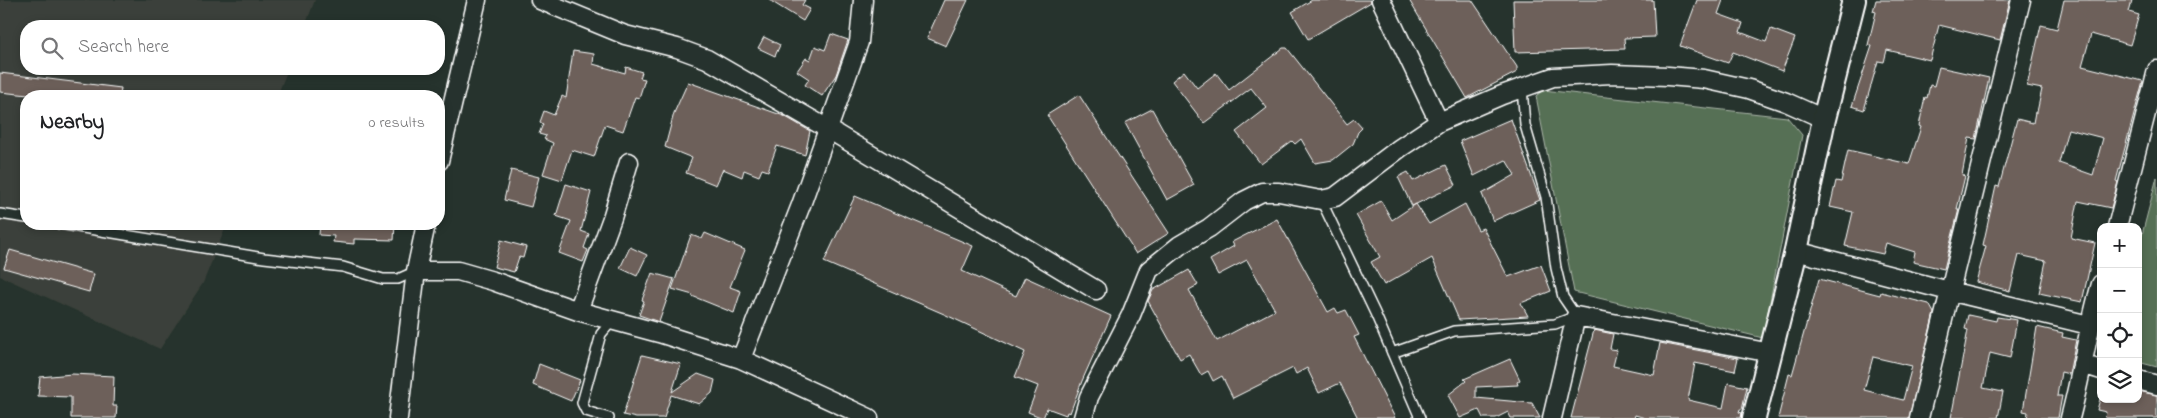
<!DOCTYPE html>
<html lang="en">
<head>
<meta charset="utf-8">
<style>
	:root { --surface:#fff; --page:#f2f2f2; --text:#202124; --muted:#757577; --line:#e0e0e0 }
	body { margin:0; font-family:"Indie Flower",sans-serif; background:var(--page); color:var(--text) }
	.controls { position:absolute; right:15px; bottom:15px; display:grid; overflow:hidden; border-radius:10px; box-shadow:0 2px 8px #0003 }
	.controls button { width:45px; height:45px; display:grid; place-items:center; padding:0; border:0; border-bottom:1px solid var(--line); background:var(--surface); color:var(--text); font:25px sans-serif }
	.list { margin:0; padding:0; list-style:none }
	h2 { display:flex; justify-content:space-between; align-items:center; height:65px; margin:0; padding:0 20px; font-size:21px }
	h2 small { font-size:16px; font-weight:400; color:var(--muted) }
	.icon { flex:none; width:28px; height:28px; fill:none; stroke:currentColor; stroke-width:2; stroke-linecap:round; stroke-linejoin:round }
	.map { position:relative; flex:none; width:2157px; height:418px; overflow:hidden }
	.search { position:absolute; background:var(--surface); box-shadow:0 2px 8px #0003; left:20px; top:20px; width:425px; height:55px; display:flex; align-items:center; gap:12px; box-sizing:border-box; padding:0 18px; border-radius:20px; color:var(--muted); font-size:19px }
	.panel { position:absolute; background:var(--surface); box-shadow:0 2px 8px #0003; left:20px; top:90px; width:425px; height:140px; border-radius:20px }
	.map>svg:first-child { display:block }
	.built { fill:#3b413a }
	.green { fill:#576f54; stroke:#abb7aa }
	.building { fill:#6d615a; stroke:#fff; fill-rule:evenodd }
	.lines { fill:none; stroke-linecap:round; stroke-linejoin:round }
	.service-casing { stroke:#fff; stroke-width:12 }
	.minor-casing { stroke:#fff; stroke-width:21 }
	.tertiary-casing { stroke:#fff; stroke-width:26 }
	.service { stroke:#26332d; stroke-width:9 }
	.minor { stroke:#26332d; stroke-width:18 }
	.tertiary { stroke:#26332d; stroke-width:22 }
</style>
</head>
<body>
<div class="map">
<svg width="2157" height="418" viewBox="0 0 2157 418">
	<rect width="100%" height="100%" fill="#26332d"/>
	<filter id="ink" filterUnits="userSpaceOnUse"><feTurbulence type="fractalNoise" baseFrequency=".02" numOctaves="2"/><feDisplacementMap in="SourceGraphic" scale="10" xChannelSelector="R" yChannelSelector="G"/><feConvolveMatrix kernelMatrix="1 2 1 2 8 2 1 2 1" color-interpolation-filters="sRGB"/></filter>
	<g filter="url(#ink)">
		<path class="built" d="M 0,0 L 315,0 L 305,26 L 26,26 L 26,69 L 288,69 L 277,96 L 26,96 L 26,224 L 227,224 L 203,283 L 160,349 L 0,276 Z"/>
		<path class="green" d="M 1543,90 L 1787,117 L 1802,135 L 1763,338 L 1574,292 L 1536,96 Z
			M 2157,177 L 2157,367 L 2138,362 L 2138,250 Z"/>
		<path class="building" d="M 769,0 L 805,0 L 802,5 L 810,9 L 803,21 Z
			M 944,0 L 968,0 L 946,46 L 927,38 Z
			M 1312,0 L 1370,0 L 1371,2 L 1308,39 L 1292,12 Z
			M 1409,0 L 1472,0 L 1517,67 L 1517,72 L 1467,98 Z
			M 1513,0 L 1653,0 L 1655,37 L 1624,38 L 1625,49 L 1515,52 Z
			M 1697,0 L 1723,0 L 1718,14 L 1743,23 L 1740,32 L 1766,42 L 1771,29 L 1795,38 L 1782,71 L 1733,52 L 1728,63 L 1680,46 Z
			M 1876,0 L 2010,0 L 2000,40 L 1939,25 L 1930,60 L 1887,50 L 1884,62 L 1878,61 L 1864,110 L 1852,106 L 1872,46 L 1868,45 L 1876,12 L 1873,11 Z
			M 2064,0 L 2132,0 L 2129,12 L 2139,15 L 2130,45 L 2091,34 L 2082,66 L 2143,81 L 2116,181 L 2118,182 L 2111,208 L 2078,201 L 2071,238 L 2095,243 L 2082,302 L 2039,293 L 2046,261 L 2019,255 L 2010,291 L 1976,282 L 1986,246 L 1983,245 L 1996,186 L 1999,187 L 2017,119 L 2033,123 L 2035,112 L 2037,112 L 2042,89 L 2027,86 L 2041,25 L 2057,29 ZM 2068,129 L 2103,138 L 2093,175 L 2059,163 Z
			M 831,34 L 848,40 L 836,75 L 822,96 L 805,85 L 809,79 L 797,71 L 806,58 L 810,60 L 815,46 L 825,50 Z
			M 764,37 L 780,45 L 775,56 L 758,48 Z
			M 1283,48 L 1287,48 L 1347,124 L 1354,119 L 1362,128 L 1358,132 L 1353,144 L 1333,160 L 1315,163 L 1301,139 L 1295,144 L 1292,141 L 1261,164 L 1236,132 L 1267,108 L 1251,88 L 1204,123 L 1172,81 L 1184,71 L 1197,88 L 1216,73 L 1229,90 Z
			M 573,51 L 594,54 L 593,64 L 625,73 L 626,67 L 642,72 L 640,78 L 645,79 L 639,98 L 635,97 L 623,131 L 605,125 L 594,157 L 572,150 L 562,180 L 543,174 L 553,143 L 544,139 L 546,136 L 539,134 L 543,124 L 540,122 L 544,111 L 554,115 L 562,96 L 566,98 Z
			M 1939,67 L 1989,78 L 1976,139 L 1969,138 L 1962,175 L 1965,176 L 1957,209 L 1959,209 L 1944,269 L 1913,262 L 1915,252 L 1886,243 L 1883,254 L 1845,246 L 1853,212 L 1830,207 L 1836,181 L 1841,182 L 1848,150 L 1909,164 L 1921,127 L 1919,126 L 1925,97 L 1927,98 L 1930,85 L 1934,86 Z
			M 0,73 L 121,88 L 120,96 L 38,96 L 0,92 Z
			M 688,82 L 784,116 L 810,131 L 805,155 L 777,146 L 768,171 L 762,169 L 759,176 L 744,170 L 742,177 L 723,169 L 716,185 L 686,173 L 692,158 L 665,147 L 674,113 Z
			M 1079,95 L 1169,233 L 1136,254 L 1047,115 Z
			M 1152,109 L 1194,185 L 1167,200 L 1125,123 Z
			M 1511,119 L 1540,200 L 1493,221 L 1482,194 L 1515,175 L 1506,160 L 1474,176 L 1460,141 Z
			M 1446,165 L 1456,185 L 1412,206 L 1398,177 L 1408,172 L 1413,181 Z
			M 511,170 L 539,177 L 531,207 L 504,200 Z
			M 566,184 L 591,192 L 581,231 L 589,234 L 584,248 L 588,250 L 583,262 L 559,253 L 571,221 L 556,216 Z
			M 855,196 L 973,246 L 962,271 L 1016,296 L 1025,277 L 1111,316 L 1082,381 L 1070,413 L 1067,412 L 1066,415 L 1047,408 L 1043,418 L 1028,412 L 1038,386 L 1015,377 L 1025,352 L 944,314 L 824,262 Z
			M 1381,201 L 1392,220 L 1416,204 L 1429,224 L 1465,204 L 1478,230 L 1483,228 L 1508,277 L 1541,265 L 1551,291 L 1521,303 L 1528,316 L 1459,320 L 1432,258 L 1384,285 L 1371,262 L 1380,257 L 1356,215 Z
			M 1277,219 L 1328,312 L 1335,308 L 1338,313 L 1346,310 L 1359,335 L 1354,337 L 1395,418 L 1358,418 L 1340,383 L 1319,393 L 1307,368 L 1296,374 L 1293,368 L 1233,398 L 1222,376 L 1213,381 L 1208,371 L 1201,375 L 1189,354 L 1180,359 L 1148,301 L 1153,290 L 1189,270 L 1198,285 L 1189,290 L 1217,341 L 1275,310 L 1247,260 L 1218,275 L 1210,260 L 1234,246 L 1232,242 Z
			M 320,224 L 395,224 L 394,240 L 354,239 L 354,244 L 333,242 L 334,236 L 319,235 Z
			M 705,233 L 745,250 L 730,287 L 741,291 L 734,313 L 692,296 L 693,295 L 672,289 L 691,235 L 702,239 Z
			M 501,240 L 526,247 L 523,258 L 519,257 L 514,272 L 494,267 Z
			M 630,247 L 647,255 L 637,276 L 620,268 Z
			M 10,250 L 94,274 L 89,292 L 4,268 Z
			M 652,273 L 674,279 L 659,322 L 639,315 L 644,301 L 642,300 Z
			M 1819,279 L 1880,295 L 1881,292 L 1929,304 L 1934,313 L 1909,418 L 1778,418 L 1789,374 L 1792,375 ZM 1873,357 L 1912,366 L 1903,400 L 1864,390 Z
			M 1968,315 L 1996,321 L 1997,317 L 2017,320 L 2010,358 L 1990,353 L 1983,388 L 2003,392 L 1998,418 L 1951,418 L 1968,330 L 1965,329 Z
			M 2037,327 L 2063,333 L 2062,337 L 2076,340 L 2069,374 L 2061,372 L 2057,396 L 2062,396 L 2058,418 L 2027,418 L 2028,412 L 2023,411 Z
			M 1594,330 L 1613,334 L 1610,349 L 1617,350 L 1613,366 L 1654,375 L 1660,343 L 1738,358 L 1735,371 L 1695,363 L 1688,400 L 1723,408 L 1728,383 L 1747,387 L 1742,409 L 1740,409 L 1739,412 L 1742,413 L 1741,418 L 1645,418 L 1635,415 L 1634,418 L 1571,418 Z
			M 642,355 L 681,364 L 672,392 L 698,374 L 715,380 L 712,393 L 699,404 L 671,395 L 664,418 L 636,418 L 623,415 Z
			M 1510,359 L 1520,380 L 1517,382 L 1518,385 L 1476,387 L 1476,398 L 1532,403 L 1540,418 L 1511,418 L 1508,412 L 1496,418 L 1483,418 L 1479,410 L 1460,418 L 1448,395 L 1466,381 L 1464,379 Z
			M 539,364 L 580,380 L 571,401 L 533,385 Z
			M 72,374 L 114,376 L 113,406 L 117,406 L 116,418 L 71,418 L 71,397 L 38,396 L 40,377 Z
			M 2138,391 L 2157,395 L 2157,418 L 2105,418 L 2106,412 L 2097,410 L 2100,399 L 2138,399 Z"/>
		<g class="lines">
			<defs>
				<path id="service" d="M 1321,200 L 1375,313 L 1420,418
					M 0,214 L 26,218
					M 59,224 L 264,258 L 343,267 L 383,279 L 398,279 L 416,271
					M 1392,353 L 1454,331 L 1555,324 L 1576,316 L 1563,297 L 1556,268 L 1546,197 L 1525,125 L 1522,88
					M 609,418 L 586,411 L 582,403 L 601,334 L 612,321"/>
				<path id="minor" d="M 540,0 L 625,35 L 677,48 L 707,59 L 828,129 L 1096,290
					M 863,0 L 859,42 L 801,205 L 741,359 L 869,418
					M 1381,0 L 1439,122
					M 439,161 L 477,0
					M 2117,227 L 2157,70
					M 1796,251 L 1949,291 L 2089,325
					M 416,271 L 458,271 L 493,281 L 578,311 L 659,333 L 741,359
					M 578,311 L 612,218 L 629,162
					M 2082,364 L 2101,370
					M 2138,380 L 2157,385
					M 398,418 L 416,271 L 426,224
					M 1083,418 L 1089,397 L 1131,315 L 1149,270 L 1180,245 L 1209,228 L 1244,201 L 1262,192 L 1279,192 L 1321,200 L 1335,197 L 1400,148 L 1439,122 L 1502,95 L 1553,77 L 1612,74 L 1668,76 L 1704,79 L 1749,89 L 1786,102 L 1824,119
					M 1552,418 L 1576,316 L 1771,353
					M 1919,418 L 2021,0
					M 2070,418 C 2082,373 2088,328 2101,284"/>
				<path id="tertiary" d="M 1754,418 L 1796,251 L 1824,119 L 1854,0"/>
			</defs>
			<use href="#service" class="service-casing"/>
			<use href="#minor" class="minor-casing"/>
			<use href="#tertiary" class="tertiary-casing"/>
			<use href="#service" class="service"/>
			<use href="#minor" class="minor"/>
			<use href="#tertiary" class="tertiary"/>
		</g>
	</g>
</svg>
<div class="controls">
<button>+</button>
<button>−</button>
<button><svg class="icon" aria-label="locate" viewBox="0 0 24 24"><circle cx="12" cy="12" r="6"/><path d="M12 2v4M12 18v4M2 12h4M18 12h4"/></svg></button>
<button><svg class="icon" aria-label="layers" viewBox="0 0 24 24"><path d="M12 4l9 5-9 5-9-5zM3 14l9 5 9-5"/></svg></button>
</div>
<div class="search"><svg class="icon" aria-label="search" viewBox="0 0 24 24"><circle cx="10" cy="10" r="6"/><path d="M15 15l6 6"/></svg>Search here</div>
<section class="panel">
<h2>Nearby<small>0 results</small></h2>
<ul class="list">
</ul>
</section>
</div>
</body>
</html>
